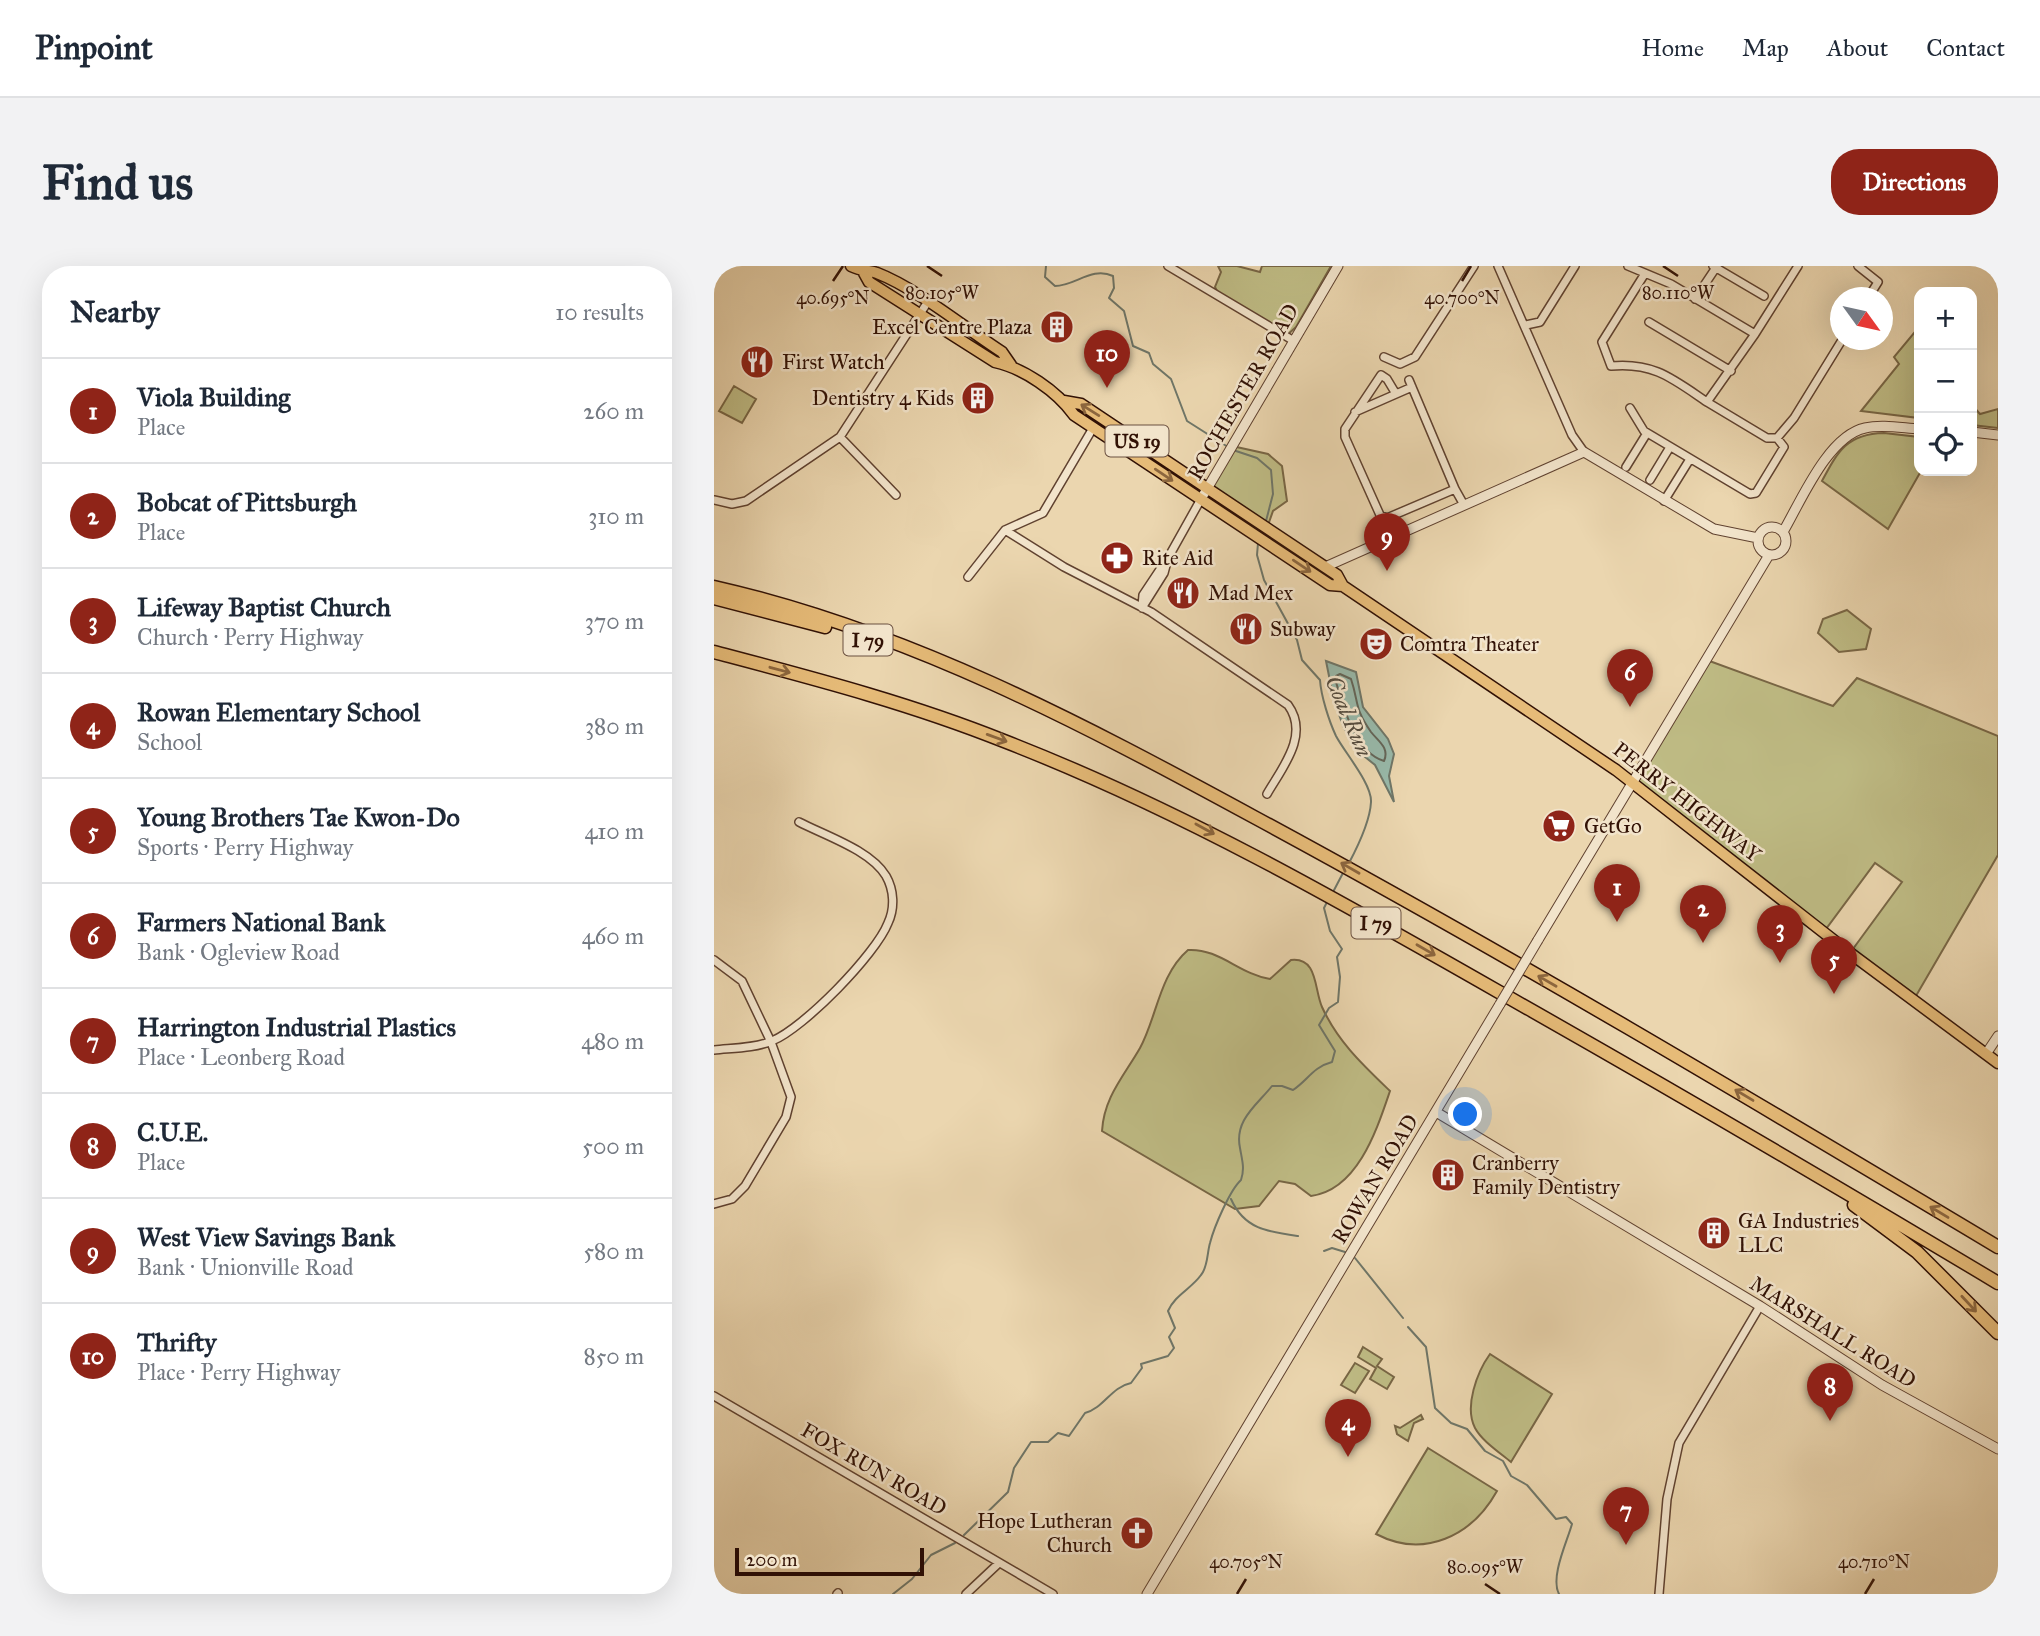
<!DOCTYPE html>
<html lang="en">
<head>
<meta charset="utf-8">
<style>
	:root { --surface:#fff; --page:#f2f2f3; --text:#1f2937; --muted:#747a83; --line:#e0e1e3; --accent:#8f2418 }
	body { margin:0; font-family:"IM FELL Great Primer",serif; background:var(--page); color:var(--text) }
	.controls { position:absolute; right:21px; top:21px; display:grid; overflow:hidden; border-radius:14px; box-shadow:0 7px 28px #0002 }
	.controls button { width:63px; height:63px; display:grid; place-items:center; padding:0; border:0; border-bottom:2px solid var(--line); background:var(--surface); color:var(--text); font:35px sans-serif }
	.compass { position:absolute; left:1116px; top:21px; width:63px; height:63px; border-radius:50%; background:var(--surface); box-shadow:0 7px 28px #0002; rotate:123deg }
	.scale { position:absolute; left:21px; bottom:18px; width:189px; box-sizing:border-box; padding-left:7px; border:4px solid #311105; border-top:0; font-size:19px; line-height:24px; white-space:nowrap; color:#311105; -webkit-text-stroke:5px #f2e4cb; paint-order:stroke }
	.you { position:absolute; left:752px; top:849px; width:24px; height:24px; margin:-18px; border:5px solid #fff; border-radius:50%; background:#1a73e8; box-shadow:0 0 0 10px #1a73e833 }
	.badge { display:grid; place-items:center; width:46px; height:46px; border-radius:50%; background:var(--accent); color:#fff; font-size:23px; font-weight:700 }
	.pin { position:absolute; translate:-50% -58px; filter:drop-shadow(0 2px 4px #0008) }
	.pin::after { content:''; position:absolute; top:37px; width:24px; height:21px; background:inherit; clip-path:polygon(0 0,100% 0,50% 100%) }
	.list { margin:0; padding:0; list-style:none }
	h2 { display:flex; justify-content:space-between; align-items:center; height:91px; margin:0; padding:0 28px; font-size:30px }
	h2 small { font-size:23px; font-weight:400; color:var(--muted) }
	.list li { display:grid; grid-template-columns:46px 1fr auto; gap:21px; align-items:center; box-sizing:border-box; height:105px; padding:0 28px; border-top:2px solid var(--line) }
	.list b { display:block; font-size:26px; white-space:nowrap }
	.list p { margin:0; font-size:23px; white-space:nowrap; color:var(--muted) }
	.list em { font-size:23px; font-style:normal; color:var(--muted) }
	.icon { flex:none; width:38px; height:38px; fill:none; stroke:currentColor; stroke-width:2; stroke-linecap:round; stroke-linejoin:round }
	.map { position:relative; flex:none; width:1284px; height:1328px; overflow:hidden; border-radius:28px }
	header { display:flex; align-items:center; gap:42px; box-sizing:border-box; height:98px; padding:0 35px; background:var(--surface); border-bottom:2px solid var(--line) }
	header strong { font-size:33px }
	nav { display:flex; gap:38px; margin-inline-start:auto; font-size:24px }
	.intro { display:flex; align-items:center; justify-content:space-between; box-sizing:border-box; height:168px; padding:0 42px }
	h1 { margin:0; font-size:49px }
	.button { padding:18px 32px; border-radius:28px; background:var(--accent); color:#fff; font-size:24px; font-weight:700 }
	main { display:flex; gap:42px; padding:0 42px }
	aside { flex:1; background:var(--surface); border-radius:28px; box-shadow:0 7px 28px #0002 }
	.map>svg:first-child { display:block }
	.green { fill:#bfbc85; stroke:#786645; stroke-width:2 }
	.water { fill:#98b9aa; stroke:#6f7668; stroke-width:2 }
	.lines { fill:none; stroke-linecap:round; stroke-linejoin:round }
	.shore { stroke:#646558; stroke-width:2 }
	.stream { stroke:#6f7668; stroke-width:2 }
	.minor-casing { stroke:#604230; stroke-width:10 }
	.tertiary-casing { stroke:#604230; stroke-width:11 }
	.primary-casing { stroke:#311105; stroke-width:13 }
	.motorway-casing { stroke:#311105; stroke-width:15 }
	.minor { stroke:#f2e4cb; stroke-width:7 }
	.tertiary { stroke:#f2e4cb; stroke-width:9 }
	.primary { stroke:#e6bb78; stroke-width:10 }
	.motorway { stroke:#e6bb78; stroke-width:12 }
	.tertiary-bridge-casing { stroke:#604230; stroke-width:11; stroke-linecap:butt }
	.tertiary-bridge { stroke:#f2e4cb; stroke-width:9 }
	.oneway { stroke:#8c663e }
	.ticks { fill:none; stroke:#311105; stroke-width:2.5 }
	.labels { text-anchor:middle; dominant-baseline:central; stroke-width:5; stroke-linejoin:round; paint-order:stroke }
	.shield { fill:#f2e4cb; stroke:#6b5040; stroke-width:2 }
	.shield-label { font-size:19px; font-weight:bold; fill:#311105 }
	.poi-label { font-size:21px; fill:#311105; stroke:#f2e4cb; text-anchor:start }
	.street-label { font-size:21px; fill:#311105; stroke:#f2e4cb }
	.water-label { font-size:23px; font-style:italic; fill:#554c3f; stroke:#f2e4cb }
	.ticks-label { font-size:18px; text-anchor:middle; fill:#311105; stroke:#f2e4cb; stroke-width:5; stroke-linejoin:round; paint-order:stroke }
</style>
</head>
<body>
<header>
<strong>Pinpoint</strong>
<nav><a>Home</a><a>Map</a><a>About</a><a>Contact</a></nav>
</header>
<div class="intro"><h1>Find us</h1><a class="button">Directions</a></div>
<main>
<aside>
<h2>Nearby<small>10 results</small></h2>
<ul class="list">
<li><span class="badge">1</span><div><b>Viola Building</b><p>Place</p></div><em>260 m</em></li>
<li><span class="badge">2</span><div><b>Bobcat of Pittsburgh</b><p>Place</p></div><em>310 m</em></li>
<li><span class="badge">3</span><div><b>Lifeway Baptist Church</b><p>Church · Perry Highway</p></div><em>370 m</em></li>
<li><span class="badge">4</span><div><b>Rowan Elementary School</b><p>School</p></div><em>380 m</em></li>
<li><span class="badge">5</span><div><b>Young Brothers Tae Kwon-Do</b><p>Sports · Perry Highway</p></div><em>410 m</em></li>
<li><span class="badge">6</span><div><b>Farmers National Bank</b><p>Bank · Ogleview Road</p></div><em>460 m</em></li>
<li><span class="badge">7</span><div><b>Harrington Industrial Plastics</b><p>Place · Leonberg Road</p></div><em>480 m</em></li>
<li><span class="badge">8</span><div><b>C.U.E.</b><p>Place</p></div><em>500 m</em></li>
<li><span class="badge">9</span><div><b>West View Savings Bank</b><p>Bank · Unionville Road</p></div><em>580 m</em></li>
<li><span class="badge">10</span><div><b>Thrifty</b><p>Place · Perry Highway</p></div><em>850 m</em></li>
</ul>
</aside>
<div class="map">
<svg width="1284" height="1328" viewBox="0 0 1284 1328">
	<rect width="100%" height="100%" fill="#ebd6af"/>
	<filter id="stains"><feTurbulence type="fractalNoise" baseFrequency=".00286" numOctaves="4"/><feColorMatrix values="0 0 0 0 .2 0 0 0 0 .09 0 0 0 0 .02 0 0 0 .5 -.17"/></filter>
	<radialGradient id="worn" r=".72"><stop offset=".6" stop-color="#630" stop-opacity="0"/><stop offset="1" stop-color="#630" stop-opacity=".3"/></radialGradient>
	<path class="green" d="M 504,0 L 523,0 L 546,6 L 548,0 L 617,0 L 582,61 L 572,70 L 504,27 L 501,21 L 507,6 Z
		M 1205,61 L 1205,152 L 1147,145 L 1185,98 L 1180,91 Z
		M 20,120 L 42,133 L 28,157 L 5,145 Z
		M 1258,139 L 1266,148 L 1284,143 L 1284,162 L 1258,159 Z
		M 1170,167 L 1205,171 L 1207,205 L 1174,263 L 1108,215 C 1124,185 1133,168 1170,167 Z
		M 518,180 L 554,188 L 568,200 L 573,235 L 559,245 L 553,262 L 494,222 Z
		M 1133,344 L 1157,363 L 1152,383 L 1125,386 L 1104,367 L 1109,353 Z
		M 990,393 L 1119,440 L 1143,412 L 1284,470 L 1284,589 L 1199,735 L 1136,687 L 1188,616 L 1161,597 L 1109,667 L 919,517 Z
		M 474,684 C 505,682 525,708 556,713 L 577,694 C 604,691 600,723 608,741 C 624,776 649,799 676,825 C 663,863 644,924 597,930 L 581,918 L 565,915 L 545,940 L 521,943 L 388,865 C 390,831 410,810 426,782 C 443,751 445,709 474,684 Z
		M 649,1081 L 668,1093 L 663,1100 L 680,1111 L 673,1123 L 656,1113 L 662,1102 L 644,1091 Z
		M 776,1088 L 838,1128 L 797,1196 C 785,1186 768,1175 761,1162 C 750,1141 763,1106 776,1088 Z
		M 641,1097 L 655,1105 L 641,1127 L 627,1119 Z
		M 707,1149 L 709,1153 L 700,1157 L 694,1175 L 683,1168 L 681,1160 L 686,1162 Z
		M 714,1182 L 783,1225 C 758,1270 710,1293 662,1268 Z"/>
	<path class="water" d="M 612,395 L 642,406 L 649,441 L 674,473 L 680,488 L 675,510 L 680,536 L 661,499 L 650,490 L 630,462 L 620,435 Z"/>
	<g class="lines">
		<path class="shore" d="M 626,408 L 637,413 C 645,437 640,442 657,466 C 664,475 676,482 670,495 C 642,487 629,441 622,416 L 622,410 Z"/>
		<path class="stream" d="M 332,0 L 331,11 L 341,20 C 361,20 378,0 399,10 L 400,22 L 395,32 L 410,45 L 419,80 L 435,87 L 439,98 L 457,113 L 473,155 L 514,181
			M 519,184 L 543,192 L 557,204 L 559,228 L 552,255
			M 544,277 L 543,289 L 550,314 L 583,374 L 588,394 L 606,414 C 607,430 615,455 622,470 C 631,487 658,518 657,536 C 656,556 644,580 635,597
			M 618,628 L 630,605
			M 517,933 C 530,963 554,966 584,970
			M 610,985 L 618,982 L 631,986
			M 641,992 L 689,1052
			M 694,1061 L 712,1081 L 721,1142 L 737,1157 L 753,1163 L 771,1185 L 789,1195 L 797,1210 L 813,1219 L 842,1253 L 852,1251 L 858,1258 C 853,1276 836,1311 845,1328
			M 250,1269 L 294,1226 L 300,1202 L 317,1176 L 334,1176 L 344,1167 L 355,1170 L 371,1147 C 390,1142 397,1121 417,1117 L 428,1102 L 427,1098 L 454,1090 L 460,1082 L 455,1071 L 461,1062 L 454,1045 C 461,1029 477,1023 487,1009 C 494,1001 493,987 496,977 C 500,961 516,924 527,914 C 531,902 528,894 526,882 C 520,854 543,839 558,820 L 568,820 L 579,824 C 594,814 599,801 618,796 L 621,785 L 605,759 L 615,742 L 624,736 L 626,711 L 623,691 L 628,683 L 616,665 L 610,642 L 613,636
			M 179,1328 L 198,1313 L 217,1289 L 241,1277"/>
		<defs>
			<path id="minor" d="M 454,0 L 580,75
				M 784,0 L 858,169 L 870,186
				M 914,0 L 957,18 L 1041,68 L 993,136 C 959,113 940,96 897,100 L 888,76 L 930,9
				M 999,0 L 1050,30
				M 1144,0 L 1164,16 L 1154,32
				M 981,33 L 1003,0
				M 935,56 L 1017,105
				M 812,59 L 826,56 L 861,0
				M 1041,68 L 1084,0
				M 670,91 L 686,98 L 701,91 L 760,0
				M 695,114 L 741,223
				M 682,128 L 673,113 L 667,109 L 631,163 L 631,171 L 666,249 L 673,252 L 741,223 L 750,239
				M 993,136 L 1053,172 L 1063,172 L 1080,152 L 1128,74
				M 916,142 L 930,165 L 1036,228 L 1042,227 L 1070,181 L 1063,172
				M 641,146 L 698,121
				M 126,171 L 182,229
				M 912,201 L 933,167
				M 936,214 L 956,181
				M 0,234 L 18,238 L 32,235 L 126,171 L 213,37
				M 950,235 L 976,193
				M 291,264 L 350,301 L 437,346 L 574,439 C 596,469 568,502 553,528
				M 254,311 L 291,264 L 329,247 L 379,162
				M 428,340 L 429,329 L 451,296
				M 428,342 L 450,307 L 454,292 L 487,233
				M 0,694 L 28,715 L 57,776 L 77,831 L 72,851 L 31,920 L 18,933 L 0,938
				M 0,784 C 19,782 41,782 58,775 C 90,762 162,688 174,657 C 181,642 180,624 172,610 C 156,584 112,570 85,556
				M 0,1130 L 339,1328
				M 123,1328 L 124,1327
				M 252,1328 L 285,1297
				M 945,1328 L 953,1233 L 965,1177 L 1046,1040"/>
			<path id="tertiary" d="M 1258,166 L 1284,169
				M 490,228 L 624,0
				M1044 275a14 14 0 1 1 28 0a14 14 0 1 1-28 0Z
				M 1069,266 C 1087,235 1114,170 1151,162 C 1168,158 1188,162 1205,163
				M 611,301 L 870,186 L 1000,263 L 1044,272
				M 824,674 L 1055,289
				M 1272,788 L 1284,770
				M 722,846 L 1046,1040 L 1168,1119 L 1284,1183
				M 433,1328 L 786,738"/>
			<path id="primary" d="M 137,0 C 147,5 154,4 163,7 C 202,22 251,62 288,86 L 297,99
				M 150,7 L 155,16 L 281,96 C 309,102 343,125 360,149 L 616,319 L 629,320
				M 350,135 L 367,138 L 623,309 L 629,320 L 902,504 L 1136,687 L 1284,797"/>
			<path id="motorway" d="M 0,321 C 194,365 367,457 540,551 C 792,687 1038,834 1284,981
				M 0,332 L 111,361
				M 0,386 C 98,412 195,437 290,475 C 463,542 624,634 785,726 C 953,821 1119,918 1284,1017
				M 1140,939 L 1203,986 L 1284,1067"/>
		</defs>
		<use href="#minor" class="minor-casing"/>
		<use href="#tertiary" class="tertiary-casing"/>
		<use href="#primary" class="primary-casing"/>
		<use href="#motorway" class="motorway-casing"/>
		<use href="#minor" class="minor"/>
		<use href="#tertiary" class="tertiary"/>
		<use href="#primary" class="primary"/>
		<use href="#motorway" class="motorway"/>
		<defs>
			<path id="tertiary-bridge" d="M 786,738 L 824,674"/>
		</defs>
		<use href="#tertiary-bridge" class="tertiary-bridge-casing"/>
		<use href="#tertiary-bridge" class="tertiary-bridge"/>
	</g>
	<defs><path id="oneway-shaft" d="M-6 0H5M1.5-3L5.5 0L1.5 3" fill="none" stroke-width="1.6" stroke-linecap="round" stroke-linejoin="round" transform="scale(1.75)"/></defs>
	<g class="oneway">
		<use href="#oneway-shaft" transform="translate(376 144) rotate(-148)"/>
		<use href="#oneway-shaft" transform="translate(450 209) rotate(34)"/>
		<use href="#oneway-shaft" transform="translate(588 300) rotate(34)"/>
		<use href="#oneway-shaft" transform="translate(66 404) rotate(15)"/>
		<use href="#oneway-shaft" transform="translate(283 472) rotate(20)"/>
		<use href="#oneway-shaft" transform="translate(491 563) rotate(29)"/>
		<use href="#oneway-shaft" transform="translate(636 602) rotate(-150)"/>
		<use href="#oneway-shaft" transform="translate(712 684) rotate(30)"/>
		<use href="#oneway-shaft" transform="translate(833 715) rotate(-150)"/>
		<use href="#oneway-shaft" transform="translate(1030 829) rotate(-149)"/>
		<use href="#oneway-shaft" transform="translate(1225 946) rotate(-149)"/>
		<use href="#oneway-shaft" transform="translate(1255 1038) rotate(47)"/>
	</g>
	<path class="ticks" d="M 213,0 L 228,10M 949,0 L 964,10M 119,15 L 129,0M 748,15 L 757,0M 771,1318 L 786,1328M 523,1328 L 532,1313M 1151,1328 L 1160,1313"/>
	<defs>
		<symbol id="building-disc" viewBox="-11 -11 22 22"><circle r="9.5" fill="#8f2418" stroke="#f2e4cb"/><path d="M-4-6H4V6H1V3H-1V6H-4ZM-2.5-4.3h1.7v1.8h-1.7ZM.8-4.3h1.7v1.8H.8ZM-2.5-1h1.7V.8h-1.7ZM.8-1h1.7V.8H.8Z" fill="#fff"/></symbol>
		<symbol id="restaurant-disc" viewBox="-11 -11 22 22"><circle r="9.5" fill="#8f2418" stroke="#f2e4cb"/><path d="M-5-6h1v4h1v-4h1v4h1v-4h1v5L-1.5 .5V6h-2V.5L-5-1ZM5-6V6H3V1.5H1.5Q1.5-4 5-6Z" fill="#fff"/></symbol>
		<symbol id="pharmacy-disc" viewBox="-11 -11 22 22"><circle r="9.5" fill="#8f2418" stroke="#f2e4cb"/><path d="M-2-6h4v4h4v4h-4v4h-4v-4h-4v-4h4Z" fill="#fff"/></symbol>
		<symbol id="theatre-disc" viewBox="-11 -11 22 22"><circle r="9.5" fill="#8f2418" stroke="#f2e4cb"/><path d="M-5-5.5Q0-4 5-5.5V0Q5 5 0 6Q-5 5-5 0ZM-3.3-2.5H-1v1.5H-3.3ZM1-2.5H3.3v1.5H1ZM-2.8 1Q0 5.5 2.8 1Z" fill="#fff"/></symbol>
		<symbol id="supermarket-disc" viewBox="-11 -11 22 22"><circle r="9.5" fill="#8f2418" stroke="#f2e4cb"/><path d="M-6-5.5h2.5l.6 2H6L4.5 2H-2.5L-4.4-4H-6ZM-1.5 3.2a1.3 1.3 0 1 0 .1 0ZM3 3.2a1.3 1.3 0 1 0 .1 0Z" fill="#fff"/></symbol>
		<symbol id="church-disc" viewBox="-11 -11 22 22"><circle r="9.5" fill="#8f2418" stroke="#f2e4cb"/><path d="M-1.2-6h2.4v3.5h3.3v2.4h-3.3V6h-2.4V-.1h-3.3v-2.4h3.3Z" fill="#fff"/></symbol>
	</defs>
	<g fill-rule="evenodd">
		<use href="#building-disc" x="324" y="42" width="38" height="38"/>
		<use href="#restaurant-disc" x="24" y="77" width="38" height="38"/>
		<use href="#building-disc" x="245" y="113" width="38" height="38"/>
		<use href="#pharmacy-disc" x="384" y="273" width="38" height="38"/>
		<use href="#restaurant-disc" x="450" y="308" width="38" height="38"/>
		<use href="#restaurant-disc" x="513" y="344" width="38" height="38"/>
		<use href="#theatre-disc" x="643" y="359" width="38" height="38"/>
		<use href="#supermarket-disc" x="826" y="541" width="38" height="38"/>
		<use href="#building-disc" x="715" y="890" width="38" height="38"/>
		<use href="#building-disc" x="981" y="948" width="38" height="38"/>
		<use href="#church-disc" x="404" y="1248" width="38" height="38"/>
	</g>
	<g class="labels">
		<g class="shield">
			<rect x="391.5" y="159.5" width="63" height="31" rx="5"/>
			<rect x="129.5" y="358.5" width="49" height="31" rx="5"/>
			<rect x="637.5" y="641.5" width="49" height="31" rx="5"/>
		</g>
		<g class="shield-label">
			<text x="423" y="175">US 19</text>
			<text x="154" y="374">I 79</text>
			<text x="662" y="657">I 79</text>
		</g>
		<g class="poi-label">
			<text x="318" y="61" text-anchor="end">Excel Centre Plaza</text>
			<text x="68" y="96">First Watch</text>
			<text x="240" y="132" text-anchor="end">Dentistry 4 Kids</text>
			<text x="428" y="292">Rite Aid</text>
			<text x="494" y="327">Mad Mex</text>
			<text x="556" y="363">Subway</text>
			<text x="686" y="378">Comtra Theater</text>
			<text x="870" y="560">GetGo</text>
			<text x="758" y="897">Cranberry<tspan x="758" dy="24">Family Dentistry</tspan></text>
			<text x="1024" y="955">GA Industries<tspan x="1024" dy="24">LLC</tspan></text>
			<text x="398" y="1255" text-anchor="end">Hope Lutheran<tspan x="398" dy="24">Church</tspan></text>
		</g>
		<g class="street-label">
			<text transform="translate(529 126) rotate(-60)">ROCHESTER ROAD</text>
			<text transform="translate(973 536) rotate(38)">PERRY HIGHWAY</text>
			<text transform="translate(661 913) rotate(-59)">ROWAN ROAD</text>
			<text transform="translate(1119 1066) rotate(32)">MARSHALL ROAD</text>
			<text transform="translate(160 1203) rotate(30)">FOX RUN ROAD</text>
		</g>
		<g class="water-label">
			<text transform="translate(635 450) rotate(67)">Coal Run</text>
		</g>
	</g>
	<g class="ticks-label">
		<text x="228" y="33">80.105°W</text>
		<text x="964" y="33">80.110°W</text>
		<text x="748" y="38">40.700°N</text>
		<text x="119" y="38">40.695°N</text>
		<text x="532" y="1302">40.705°N</text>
		<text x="1160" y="1302">40.710°N</text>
		<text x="771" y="1307">80.095°W</text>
	</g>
	<rect width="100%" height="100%" filter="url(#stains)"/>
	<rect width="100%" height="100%" fill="url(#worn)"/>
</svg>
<div class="controls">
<button>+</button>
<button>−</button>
<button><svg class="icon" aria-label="locate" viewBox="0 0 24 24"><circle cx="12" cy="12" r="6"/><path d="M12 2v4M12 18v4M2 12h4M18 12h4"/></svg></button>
</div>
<svg class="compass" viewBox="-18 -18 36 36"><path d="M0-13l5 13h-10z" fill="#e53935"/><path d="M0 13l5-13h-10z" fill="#747a83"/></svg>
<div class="scale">200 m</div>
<div class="you"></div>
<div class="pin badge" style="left:903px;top:656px">1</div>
<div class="pin badge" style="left:989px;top:677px">2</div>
<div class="pin badge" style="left:1066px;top:697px">3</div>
<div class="pin badge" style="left:634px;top:1191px">4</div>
<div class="pin badge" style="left:1120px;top:728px">5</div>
<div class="pin badge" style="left:916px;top:441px">6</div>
<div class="pin badge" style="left:912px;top:1279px">7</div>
<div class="pin badge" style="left:1116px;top:1155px">8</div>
<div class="pin badge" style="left:673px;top:305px">9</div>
<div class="pin badge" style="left:393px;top:122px">10</div>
</div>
</main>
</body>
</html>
